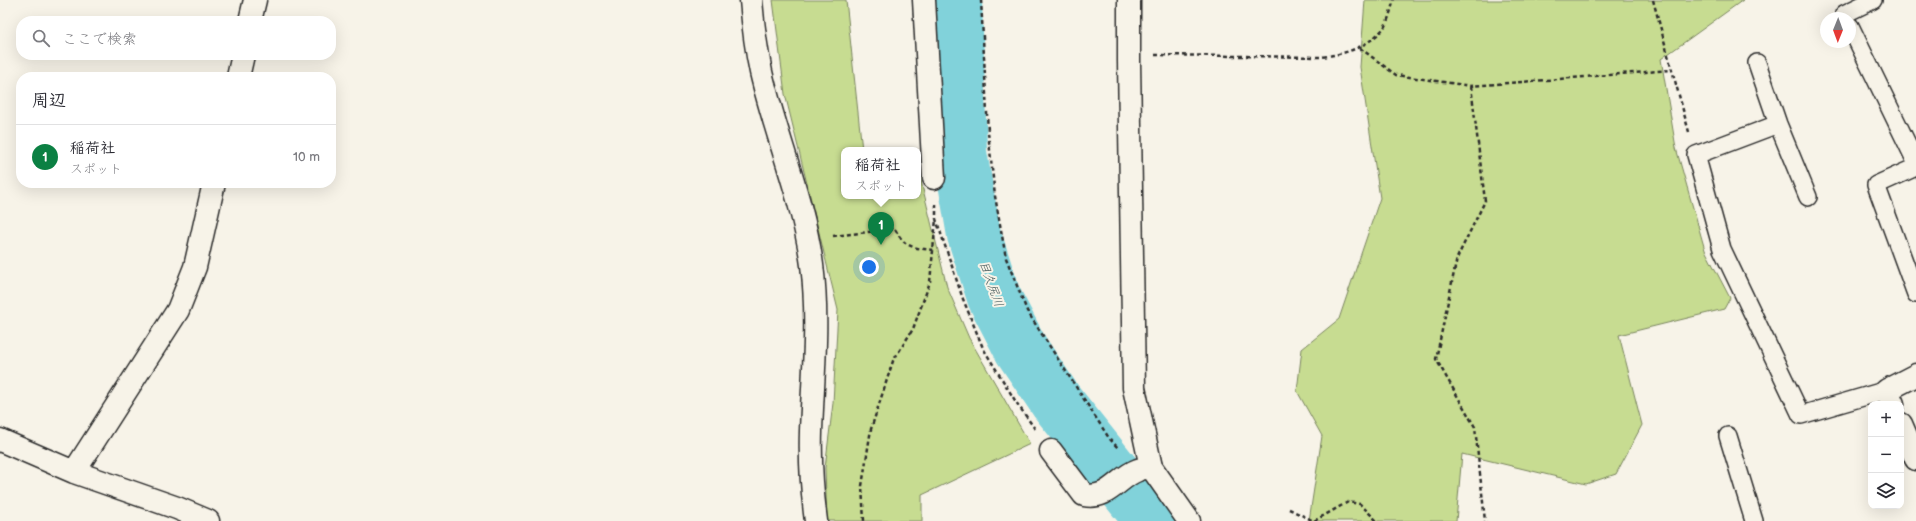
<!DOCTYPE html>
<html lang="ja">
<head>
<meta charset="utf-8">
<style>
	:root { --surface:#fff; --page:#f2f2f3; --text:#2b2b33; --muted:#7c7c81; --line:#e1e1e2; --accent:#0b8043 }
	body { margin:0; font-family:"Balsamiq Sans","Klee One",sans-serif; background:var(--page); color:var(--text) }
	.controls { position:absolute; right:12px; bottom:12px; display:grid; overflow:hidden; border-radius:8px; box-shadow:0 4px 16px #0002 }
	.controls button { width:36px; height:36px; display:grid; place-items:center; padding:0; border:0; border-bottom:1px solid var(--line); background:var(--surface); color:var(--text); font:20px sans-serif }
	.compass { position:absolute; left:1820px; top:12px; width:36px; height:36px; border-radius:50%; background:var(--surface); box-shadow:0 4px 16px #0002; rotate:181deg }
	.you { position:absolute; left:869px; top:267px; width:14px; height:14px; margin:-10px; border:3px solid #fff; border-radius:50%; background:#1a73e8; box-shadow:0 0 0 6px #1a73e833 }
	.badge { display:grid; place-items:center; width:26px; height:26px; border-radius:50%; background:var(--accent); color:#fff; font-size:13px; font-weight:700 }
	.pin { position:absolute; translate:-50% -33px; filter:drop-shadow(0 1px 2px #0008) }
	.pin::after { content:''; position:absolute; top:21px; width:14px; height:12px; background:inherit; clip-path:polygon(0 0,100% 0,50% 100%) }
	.popup { position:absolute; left:841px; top:147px; width:80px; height:52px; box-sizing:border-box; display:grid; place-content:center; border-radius:8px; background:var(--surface); filter:drop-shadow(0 1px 3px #0005); font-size:13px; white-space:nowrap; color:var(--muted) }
	.popup b { font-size:15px; color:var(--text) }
	.popup::after { content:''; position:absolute; left:50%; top:100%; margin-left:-8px; border:8px solid transparent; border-top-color:var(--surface) }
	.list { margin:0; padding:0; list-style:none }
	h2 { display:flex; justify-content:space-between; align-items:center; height:52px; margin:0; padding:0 16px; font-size:17px }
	h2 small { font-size:13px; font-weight:400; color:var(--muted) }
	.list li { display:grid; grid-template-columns:26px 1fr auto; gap:12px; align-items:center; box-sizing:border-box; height:64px; padding:0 16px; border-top:1px solid var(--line) }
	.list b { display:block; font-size:15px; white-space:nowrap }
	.list p { margin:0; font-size:13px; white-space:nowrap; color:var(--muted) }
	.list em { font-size:13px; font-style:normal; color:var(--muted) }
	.icon { flex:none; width:22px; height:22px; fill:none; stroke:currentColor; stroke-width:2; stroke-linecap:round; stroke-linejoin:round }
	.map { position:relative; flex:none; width:1916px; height:521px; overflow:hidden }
	.search { position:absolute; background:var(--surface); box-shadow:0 4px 16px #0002; left:16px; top:16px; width:320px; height:44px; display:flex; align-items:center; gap:10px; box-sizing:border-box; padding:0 14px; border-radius:16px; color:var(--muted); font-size:15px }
	.panel { position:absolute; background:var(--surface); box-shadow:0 4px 16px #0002; left:16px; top:72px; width:320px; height:116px; border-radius:16px }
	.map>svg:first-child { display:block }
	.green { fill:#c7dc91; stroke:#79845e }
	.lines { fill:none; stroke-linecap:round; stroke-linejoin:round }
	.river { stroke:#81d2da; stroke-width:54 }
	.lane-casing { stroke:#2b2b2b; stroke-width:20 }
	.street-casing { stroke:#2b2b2b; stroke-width:25 }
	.secondary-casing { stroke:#2b2b2b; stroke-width:25 }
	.path { stroke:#2b2b2b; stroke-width:2.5; stroke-dasharray:4 3; stroke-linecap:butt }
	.lane { stroke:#f7f3e8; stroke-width:17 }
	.street { stroke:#f7f3e8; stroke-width:22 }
	.secondary { stroke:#f7f3e8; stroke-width:22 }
	.labels { text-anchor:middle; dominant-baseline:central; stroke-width:4; stroke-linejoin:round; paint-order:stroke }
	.water-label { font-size:12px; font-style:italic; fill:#405557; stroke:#f7f3e8 }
</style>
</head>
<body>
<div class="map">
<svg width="1916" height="521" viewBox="0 0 1916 521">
	<rect width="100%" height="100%" fill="#f7f3e8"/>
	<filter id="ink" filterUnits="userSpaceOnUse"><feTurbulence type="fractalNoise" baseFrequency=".025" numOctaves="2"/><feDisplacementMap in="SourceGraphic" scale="8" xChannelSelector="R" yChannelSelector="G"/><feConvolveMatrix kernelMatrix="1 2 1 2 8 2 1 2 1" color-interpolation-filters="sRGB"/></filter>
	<g filter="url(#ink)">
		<path class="green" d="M 773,0 L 846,0 L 862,150 L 844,150 L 844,196 L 918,196 L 918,169 L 947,287 L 969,338 L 1030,444 L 922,495 L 922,521 L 827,521 L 825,468 L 833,403 L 838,310 L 785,94 Z
			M 1365,0 L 1743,0 L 1661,59 L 1676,148 L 1705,250 L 1730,298 L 1724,309 L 1619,335 L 1642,425 L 1616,474 L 1586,484 L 1462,454 L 1456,521 L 1309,521 L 1322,436 L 1297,391 L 1302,349 L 1339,319 L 1380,198 L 1360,67 Z"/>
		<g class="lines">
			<path class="river" d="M 955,0 L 960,153 L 974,235 L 994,297 L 1021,349 L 1056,401 L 1152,521"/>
			<defs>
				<path id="lane" d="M 1846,18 L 1844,14 L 1873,0
					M 1850,26 L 1916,162
					M 1757,63 L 1778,124 L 1808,197
					M 1778,124 L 1696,155 L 1722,249 L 1801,415 L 1887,390
					M 1916,167 L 1876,185 L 1916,294
					M 1728,436 L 1754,521"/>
				<path id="street" d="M 751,0 C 753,24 756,49 761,72 C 776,137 803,198 812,265 C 819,320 813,375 811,431 C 810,461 812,491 816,521
					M 924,0 L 934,178
					M 250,21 L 255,0
					M 238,77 L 243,55
					M 1893,404 L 1887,390 L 1916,375
					M 1901,424 L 1916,459
					M 0,440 L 74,472 L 177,508 L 208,521
					M 1051,451 L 1084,495 C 1109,500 1118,477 1138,470 C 1142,468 1147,468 1151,467
					M 74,472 L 178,310 L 195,267 L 214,183"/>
				<path id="secondary" d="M 1129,0 L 1129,61 L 1134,388 L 1151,467 L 1189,521"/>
			</defs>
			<use href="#lane" class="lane-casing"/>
			<use href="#street" class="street-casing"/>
			<use href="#secondary" class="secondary-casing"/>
			<path class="path" d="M 981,0 L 988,132 L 995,196 L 1006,258 L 1027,311 L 1109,438 L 1118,448
				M 1653,0 L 1689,132
				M 1360,48 L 1396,75 L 1471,86 L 1671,70
				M 1155,55 L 1321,57 C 1345,54 1366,48 1383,29 C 1388,23 1391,9 1394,0
				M 1471,86 L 1485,201 L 1457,258 L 1436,359 L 1475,427 L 1485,521
				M 936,204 L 936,219 L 963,299 L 983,348 L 1016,402 L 1035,429
				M 833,236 L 895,229 C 905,248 913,248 934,250
				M 1289,509 L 1314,521 L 1348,502 L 1360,504 L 1377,521
				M 864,521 L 862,486 L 871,429 L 893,361 L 913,329 L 930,282 L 936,219"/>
			<use href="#lane" class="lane"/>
			<use href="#street" class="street"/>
			<use href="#secondary" class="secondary"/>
		</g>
	</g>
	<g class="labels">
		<g class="water-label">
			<text transform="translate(991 284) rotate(70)">目久尻川</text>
		</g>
	</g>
</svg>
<div class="controls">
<button>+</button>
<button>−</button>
<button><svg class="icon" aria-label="layers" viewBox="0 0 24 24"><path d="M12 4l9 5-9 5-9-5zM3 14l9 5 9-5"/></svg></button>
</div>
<svg class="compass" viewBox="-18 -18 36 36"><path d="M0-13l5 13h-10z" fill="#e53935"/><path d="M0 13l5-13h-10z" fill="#7c7c81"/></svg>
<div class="you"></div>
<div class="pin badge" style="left:881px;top:245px">1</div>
<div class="popup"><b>稲荷社</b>スポット</div>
<div class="search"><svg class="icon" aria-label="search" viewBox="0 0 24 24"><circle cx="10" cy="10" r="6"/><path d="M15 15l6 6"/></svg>ここで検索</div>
<section class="panel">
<h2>周辺<small></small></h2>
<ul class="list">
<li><span class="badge">1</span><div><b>稲荷社</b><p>スポット</p></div><em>10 m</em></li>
</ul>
</section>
</div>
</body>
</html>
